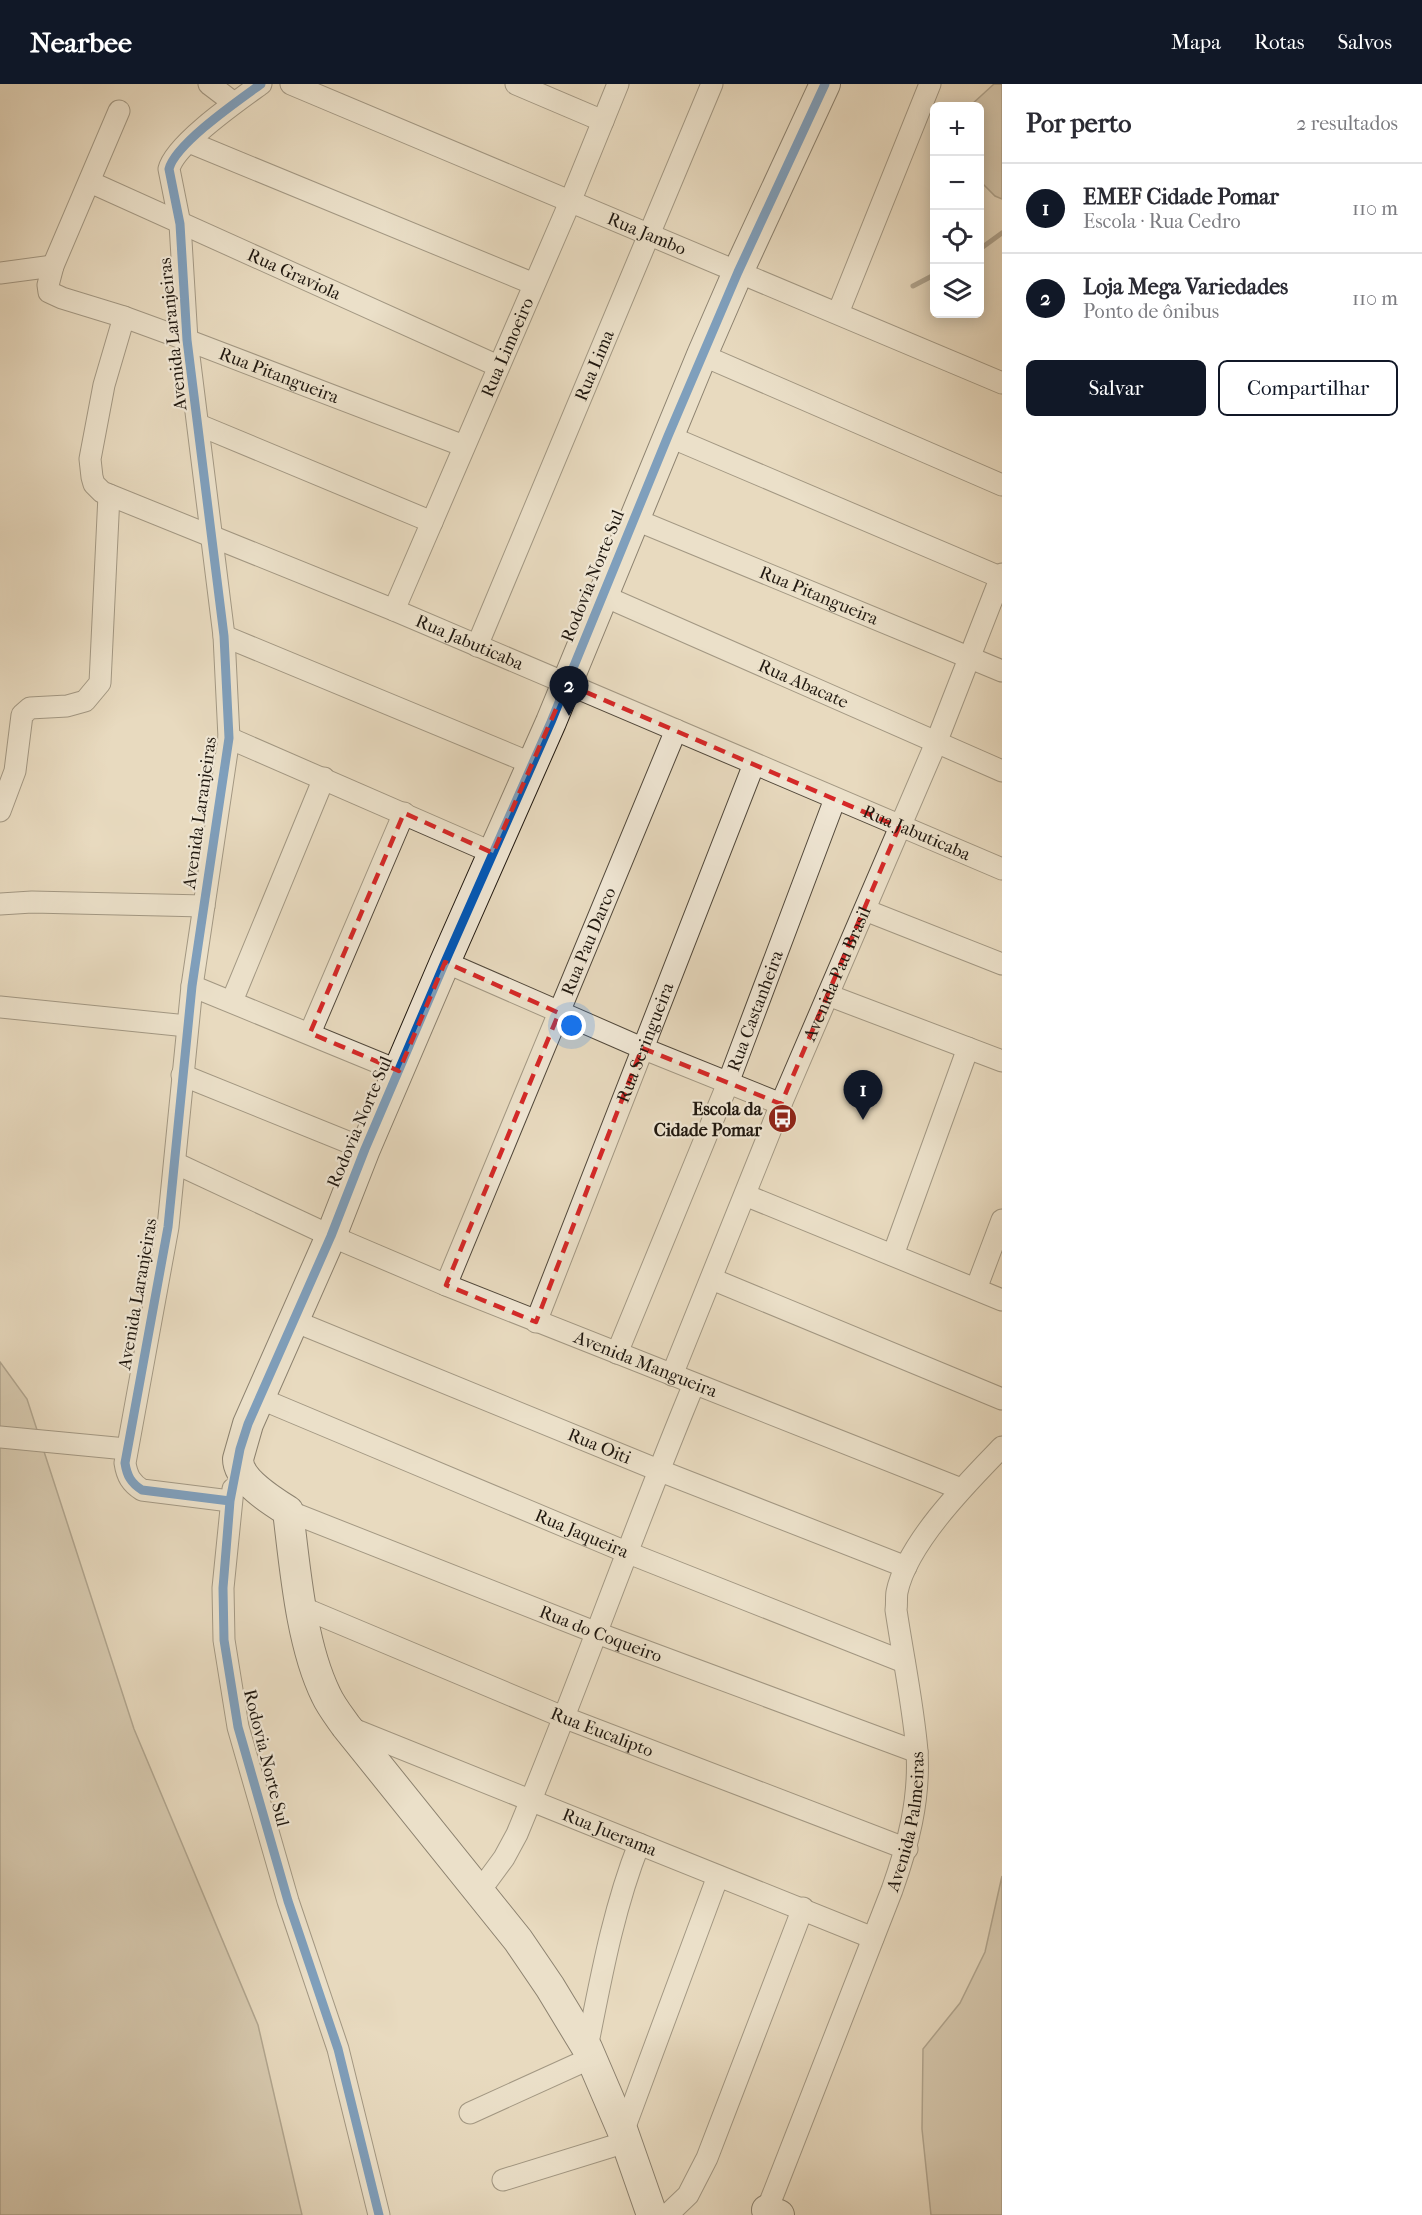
<!DOCTYPE html>
<html lang="pt">
<head>
<meta charset="utf-8">
<style>
	:root { --surface:#fff; --page:#f7f7f7; --text:#2b2b33; --muted:#7c7c81; --line:#e1e1e2; --accent:#111827 }
	body { margin:0; font-family:"IM FELL French Canon",serif; background:var(--page); color:var(--text) }
	.controls { position:absolute; right:18px; top:18px; display:grid; overflow:hidden; border-radius:9px; box-shadow:0 3px 15px #0003 }
	.controls button { width:54px; height:54px; display:grid; place-items:center; padding:0; border:0; border-bottom:2px solid var(--line); background:var(--surface); color:var(--text); font:30px sans-serif }
	.you { position:absolute; left:572px; top:942px; width:21px; height:21px; margin:-15px; border:4px solid #fff; border-radius:50%; background:#1a73e8; box-shadow:0 0 0 9px #1a73e833 }
	.badge { display:grid; place-items:center; width:39px; height:39px; border-radius:50%; background:var(--accent); color:#fff; font-size:20px; font-weight:700 }
	.pin { position:absolute; translate:-50% -50px; filter:drop-shadow(0 2px 3px #0008) }
	.pin::after { content:''; position:absolute; top:32px; width:21px; height:18px; background:inherit; clip-path:polygon(0 0,100% 0,50% 100%) }
	.list { margin:0; padding:0; list-style:none }
	h2 { display:flex; justify-content:space-between; align-items:center; height:78px; margin:0; padding:0 24px; font-size:26px }
	h2 small { font-size:20px; font-weight:400; color:var(--muted) }
	.list li { display:grid; grid-template-columns:39px 1fr auto; gap:18px; align-items:center; box-sizing:border-box; height:90px; padding:0 24px; border-top:2px solid var(--line) }
	.list b { display:block; font-size:22px; white-space:nowrap }
	.list p { margin:0; font-size:20px; white-space:nowrap; color:var(--muted) }
	.list em { font-size:20px; font-style:normal; color:var(--muted) }
	.actions { display:flex; gap:12px; padding:18px 24px }
	.actions a { flex:1; padding:14px 0; border:2px solid var(--accent); border-radius:9px; text-align:center; font-size:21px; color:var(--accent) }
	.actions .main { background:var(--accent); color:#fff }
	.icon { flex:none; width:33px; height:33px; fill:none; stroke:currentColor; stroke-width:2; stroke-linecap:round; stroke-linejoin:round }
	.map { position:relative; flex:none; width:1002px; height:2131px; overflow:hidden }
	header { display:flex; align-items:center; gap:36px; box-sizing:border-box; height:84px; padding:0 30px; background:var(--accent); color:#fff }
	header strong { font-size:28px }
	nav { display:flex; gap:33px; margin-inline-start:auto; font-size:21px }
	main { display:flex }
	aside { flex:1; background:var(--surface) }
	.map>svg:first-child { display:block }
	.green { fill:#c6b9a1; stroke:#726858; stroke-width:1.5 }
	.lines { fill:none; stroke-linecap:round; stroke-linejoin:round }
	.stream { stroke:#6f6455; stroke-width:5 }
	.street-casing { stroke:#51483b; stroke-width:23 }
	.secondary-casing { stroke:#1f170f; stroke-width:32 }
	.street { stroke:#f0e7d5; stroke-width:21 }
	.secondary { stroke:#f0e7d5; stroke-width:30 }
	.cycleway-casing { stroke:#f0e7d5; stroke-width:13 }
	.cycleway { stroke:#0057b8; stroke-width:9 }
	.marked { fill:none; stroke:#d62828; stroke-width:4.5; stroke-dasharray:12 8; stroke-linejoin:round }
	.labels { text-anchor:middle; dominant-baseline:central; stroke-width:4.5; stroke-linejoin:round; paint-order:stroke }
	.street-label { font-size:18px; fill:#1f170f; stroke:#f0e7d5 }
	.poi-label { font-size:18px; font-weight:bold; fill:#1f170f; stroke:#f0e7d5; text-anchor:end }
</style>
</head>
<body>
<header>
<strong>Nearbee</strong>
<nav><a>Mapa</a><a>Rotas</a><a>Salvos</a></nav>
</header>
<main>
<div class="map">
<svg width="1002" height="2131" viewBox="0 0 1002 2131">
	<rect width="100%" height="100%" fill="#e8dabf"/>
	<filter id="stains"><feTurbulence type="fractalNoise" baseFrequency=".00333" numOctaves="4"/><feColorMatrix values="0 0 0 0 .2 0 0 0 0 .09 0 0 0 0 .02 0 0 0 .5 -.17"/></filter>
	<radialGradient id="worn" r=".72"><stop offset=".6" stop-color="#630" stop-opacity="0"/><stop offset="1" stop-color="#630" stop-opacity=".3"/></radialGradient>
	<path class="green" d="M 994,0 L 1002,0 L 1002,115 L 995,112 L 980,97 L 980,22 L 970,22 Z
		M 0,1278 L 27,1315 L 134,1645 L 258,1941 L 302,2131 L 0,2131 Z
		M 1002,1792 L 1002,2131 L 931,2131 L 922,2045 L 923,1965 L 960,1919 L 985,1868 Z"/>
	<g class="lines">
		<path class="stream" d="M 980,165 L 1002,149
			M 913,202 L 934,191"/>
		<defs>
			<g id="street">
				<path d="M 209,0 L 234,19"/>
				<path id="s1" d="M 291,0 L 1002,299"/>
				<path d="M 516,0 L 603,37"/>
				<path id="s2" d="M 119,27 L 53,182 L 48,201 L 49,208 L 62,214 L 124,233 L 187,256 L 464,362"/>
				<path d="M 189,58 L 534,200"/>
				<path id="s3" d="M 90,98 L 498,282"/>
				<path d="M 0,189 L 53,182"/>
				<path d="M 838,229 L 930,0"/>
				<path id="s4" d="M 124,233 L 104,301 L 90,375 L 92,393 L 94,400 L 102,408 L 394,526 L 1002,785"/>
				<path d="M 702,271 L 1002,401"/>
				<path d="M 199,341 L 432,438"/>
				<path d="M 668,352 L 1002,494"/>
				<path id="s5" d="M 634,435 L 1002,587"/>
				<path id="s6" d="M 604,512 L 1002,687"/>
				<path id="s7" d="M 394,526 L 570,118 L 618,0"/>
				<path d="M 224,552 L 533,680"/>
				<path id="s8" d="M 477,562 L 712,0"/>
				<path d="M 229,654 L 493,769"/>
				<path d="M 0,727 L 15,687 L 22,631 L 30,624 L 67,622 L 85,617 L 100,599 L 109,411"/>
				<path d="M 0,820 L 32,818 L 204,822"/>
				<path d="M 865,826 L 1002,880"/>
				<path d="M 445,878 L 642,964 L 781,1020"/>
				<path d="M 192,902 L 399,987"/>
				<path d="M 828,911 L 1002,977"/>
				<path d="M 232,917 L 324,694"/>
				<path d="M 0,923 L 187,942"/>
				<path d="M 310,949 L 404,729"/>
				<path d="M 182,991 L 365,1065"/>
				<path id="s9" d="M 175,1079 L 331,1152 L 446,1201 L 961,1405"/>
				<path d="M 745,1111 L 1002,1216"/>
				<path d="M 893,1171 L 968,964"/>
				<path d="M 712,1195 L 1002,1315"/>
				<path id="s10" d="M 446,1201 L 676,646"/>
				<path d="M 976,1205 L 1002,1136"/>
				<path id="s11" d="M 294,1237 L 658,1386 L 906,1483"/>
				<path id="s12" d="M 536,1238 L 754,680"/>
				<path id="s13" d="M 617,1269 L 728,999 L 835,715"/>
				<path id="s14" d="M 672,1291 L 781,1020 L 936,659 L 1002,490"/>
				<path id="s15" d="M 259,1314 L 626,1468 L 904,1578"/>
				<path d="M 0,1353 L 126,1365"/>
				<path d="M 233,1405 L 223,1504 L 224,1556 L 238,1643 L 288,1817 L 338,1965 L 379,2131"/>
				<path d="M 230,1417 L 142,1406 C 131,1399 127,1392 125,1379 L 168,1143 L 192,902 L 229,654 L 224,552 L 187,256 L 180,140 L 169,85 C 175,60 239,16 261,0"/>
				<path id="s16" d="M 288,1427 L 597,1549 L 917,1668"/>
				<path id="s17" d="M 301,1523 L 563,1633 L 907,1765"/>
				<path id="s18" d="M 348,1643 L 873,1854"/>
				<path d="M 479,1808 L 504,1774 L 517,1750 C 579,1601 632,1449 694,1300"/>
				<path d="M 587,1964 C 601,1894 613,1826 639,1760"/>
				<path d="M 470,2029 L 591,1974"/>
				<path d="M 623,2048 L 718,1792"/>
				<path d="M 503,2096 L 626,2058"/>
				<path id="s19" d="M 767,2126 L 892,1806 C 908,1761 920,1716 917,1667 C 913,1620 903,1573 896,1526 C 897,1520 896,1513 897,1508 C 907,1459 968,1398 1002,1363"/>
				<path d="M 667,2131 L 688,2111 L 707,2074 L 803,1824"/>
			</g>
			<path id="secondary" d="M 767,2126 L 779,2131
				M 652,2131 L 623,2048 L 587,1964 L 550,1903 L 518,1856 L 346,1642 C 339,1632 331,1622 326,1611 C 301,1560 295,1484 288,1427 C 272,1417 238,1396 238,1375 L 248,1340 L 331,1152 L 365,1065 L 445,878 L 551,638 L 702,271 L 738,188 L 825,0"/>
		</defs>
		<use href="#street" class="street-casing"/>
		<use href="#secondary" class="secondary-casing"/>
		<use href="#street" class="street"/>
		<use href="#secondary" class="secondary"/>
		<defs>
			<path id="cycleway" d="M 230,1417 L 142,1406 C 131,1399 127,1392 125,1379 L 168,1143 L 192,902 L 229,654 L 224,552 L 187,256 L 180,140 L 169,85 C 175,60 239,16 261,0
				M 379,2131 L 338,1965 L 288,1817 L 238,1643 L 224,1556 L 223,1504 L 230,1417 L 240,1365 L 248,1340 L 331,1152 L 365,1065 L 445,878 L 551,638 L 668,352 L 738,188 L 825,0"/>
		</defs>
		<use href="#cycleway" class="cycleway-casing"/>
		<use href="#cycleway" class="cycleway"/>
	</g>
	<path d="M0 0H1002V2131H0ZM 567,600 L 899,743 L 781,1020 L 642,964 L 536,1238 L 446,1201 L 559,929 L 445,878 L 399,987 L 310,949 L 404,729 L 493,769 Z" fill="#e8dabf" fill-opacity=".55" fill-rule="evenodd"/>
	<path class="marked" d="M 567,600 L 899,743 L 781,1020 L 642,964 L 536,1238 L 446,1201 L 559,929 L 445,878 L 399,987 L 310,949 L 404,729 L 493,769 Z"/>
	<defs>
		<symbol id="bus-disc" viewBox="-11 -11 22 22"><circle r="9.5" fill="#8f2418" stroke="#f0e7d5"/><path d="M-5-6H5V4H4V6H2V4H-2V6H-4V4H-5ZM-3.5-4V0h7V-4ZM-3.5 1.2v1.5H-2V1.2ZM2 1.2v1.5H3.5V1.2Z" fill="#fff"/></symbol>
	</defs>
	<g fill-rule="evenodd">
		<use href="#bus-disc" x="766" y="1018" width="33" height="33"/>
	</g>
	<g class="labels">
		<g class="street-label">
			<text stroke="none"><textPath href="#s1" startOffset="386">Rua Jambo</textPath></text>
			<text stroke="none"><textPath href="#s3" startOffset="224">Rua Graviola</textPath></text>
			<text transform="translate(173 250) rotate(-96)">Avenida Laranjeiras</text>
			<text stroke="none"><textPath href="#s7" startOffset="286">Rua Limoeiro</textPath></text>
			<text stroke="none"><textPath href="#s8" startOffset="304">Rua Lima</textPath></text>
			<text stroke="none"><textPath href="#s2" startOffset="440">Rua Pitangueira</textPath></text>
			<text transform="translate(593 492) rotate(-68)">Rodovia Norte Sul</text>
			<text stroke="none"><textPath href="#s5" startOffset="200">Rua Pitangueira</textPath></text>
			<text stroke="none"><textPath href="#s4" startOffset="580">Rua Jabuticaba</textPath></text>
			<text stroke="none"><textPath href="#s6" startOffset="218">Rua Abacate</textPath></text>
			<text transform="translate(200 729) rotate(-82)">Avenida Laranjeiras</text>
			<text stroke="none"><textPath href="#s4" startOffset="1066">Rua Jabuticaba</textPath></text>
			<text stroke="none"><textPath href="#s10" startOffset="372">Rua Pau Darco</textPath></text>
			<text stroke="none"><textPath href="#s14" startOffset="434">Avenida Pau Brasil</textPath></text>
			<text stroke="none"><textPath href="#s13" startOffset="369">Rua Castanheira</textPath></text>
			<text stroke="none"><textPath href="#s12" startOffset="300">Rua Seringueira</textPath></text>
			<text transform="translate(360 1038) rotate(-67)">Rodovia Norte Sul</text>
			<text transform="translate(138 1210) rotate(-80)">Avenida Laranjeiras</text>
			<text stroke="none"><textPath href="#s9" startOffset="512">Avenida Mangueira</textPath></text>
			<text stroke="none"><textPath href="#s11" startOffset="330">Rua Oiti</textPath></text>
			<text stroke="none"><textPath href="#s15" startOffset="350">Rua Jaqueira</textPath></text>
			<text stroke="none"><textPath href="#s16" startOffset="336">Rua do Coqueiro</textPath></text>
			<text stroke="none"><textPath href="#s17" startOffset="326">Rua Eucalipto</textPath></text>
			<text transform="translate(266 1674) rotate(76)">Rodovia Norte Sul</text>
			<text stroke="none"><textPath href="#s19" startOffset="414">Avenida Palmeiras</textPath></text>
			<text stroke="none"><textPath href="#s18" startOffset="282">Rua Juerama</textPath></text>
		</g>
		<g class="poi-label">
			<text x="762" y="1025">Escola da<tspan x="762" dy="21">Cidade Pomar</tspan></text>
		</g>
	</g>
	<rect width="100%" height="100%" filter="url(#stains)"/>
	<rect width="100%" height="100%" fill="url(#worn)"/>
</svg>
<div class="controls">
<button>+</button>
<button>−</button>
<button><svg class="icon" aria-label="locate" viewBox="0 0 24 24"><circle cx="12" cy="12" r="6"/><path d="M12 2v4M12 18v4M2 12h4M18 12h4"/></svg></button>
<button><svg class="icon" aria-label="layers" viewBox="0 0 24 24"><path d="M12 4l9 5-9 5-9-5zM3 14l9 5 9-5"/></svg></button>
</div>
<div class="you"></div>
<div class="pin badge" style="left:863px;top:1036px">1</div>
<div class="pin badge" style="left:569px;top:632px">2</div>
</div>
<aside>
<h2>Por perto<small>2 resultados</small></h2>
<ul class="list">
<li><span class="badge">1</span><div><b>EMEF Cidade Pomar</b><p>Escola · Rua Cedro</p></div><em>110 m</em></li>
<li><span class="badge">2</span><div><b>Loja Mega Variedades</b><p>Ponto de ônibus</p></div><em>110 m</em></li>
</ul>
<div class="actions"><a class="main">Salvar</a><a>Compartilhar</a></div>
</aside>
</main>
</body>
</html>
